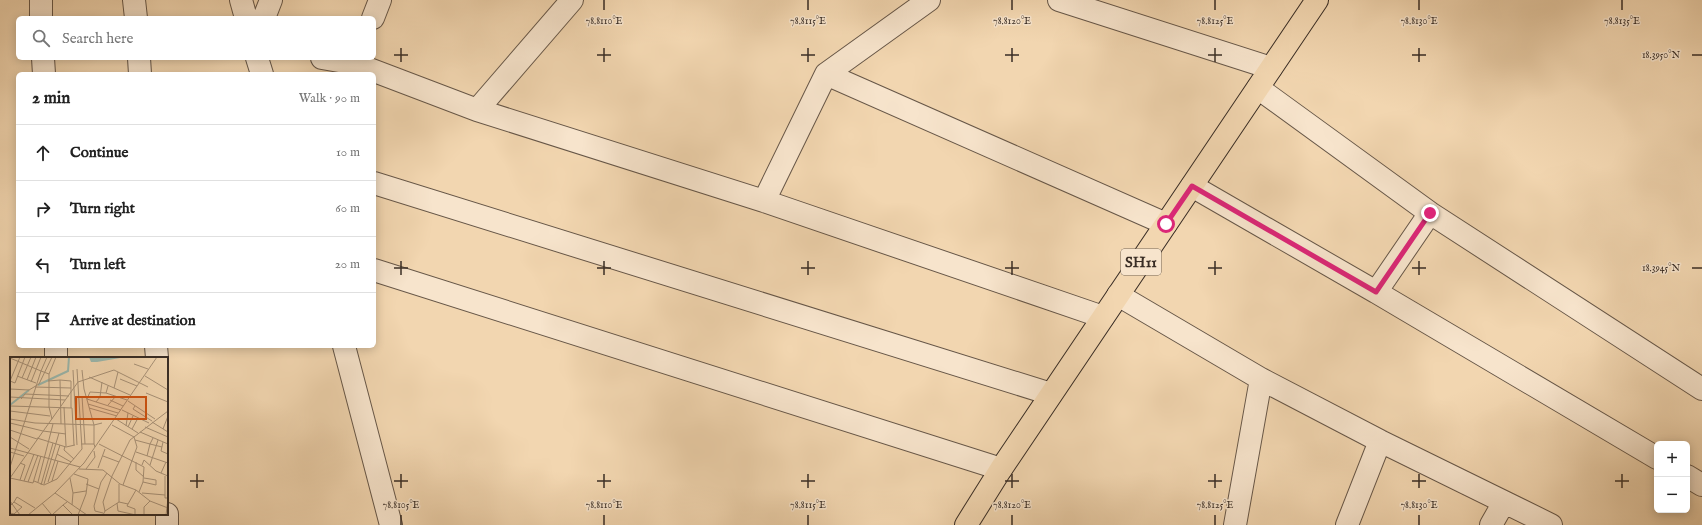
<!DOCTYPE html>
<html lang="en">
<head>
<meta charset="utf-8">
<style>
	:root { --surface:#fff; --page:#f6f6f6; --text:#222; --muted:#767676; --line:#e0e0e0 }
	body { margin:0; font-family:"IM FELL English",serif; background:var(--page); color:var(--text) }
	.controls { position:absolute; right:12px; bottom:12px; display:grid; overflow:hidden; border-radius:6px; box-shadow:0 2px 10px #0003 }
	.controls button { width:36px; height:36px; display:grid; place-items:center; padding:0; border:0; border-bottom:1px solid var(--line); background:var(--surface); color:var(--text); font:20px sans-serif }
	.stop { position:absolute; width:12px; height:12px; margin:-9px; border:3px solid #db2777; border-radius:50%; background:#fff }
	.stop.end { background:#db2777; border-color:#fff; box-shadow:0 1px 4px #0008 }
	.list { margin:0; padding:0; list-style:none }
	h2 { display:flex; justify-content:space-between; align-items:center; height:52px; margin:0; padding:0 16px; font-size:17px }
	h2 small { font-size:13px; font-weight:400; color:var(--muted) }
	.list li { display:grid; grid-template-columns:26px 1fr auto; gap:12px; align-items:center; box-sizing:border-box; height:56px; padding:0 16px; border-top:1px solid var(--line) }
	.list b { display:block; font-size:15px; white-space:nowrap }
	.list em { font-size:13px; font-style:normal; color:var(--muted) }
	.icon { flex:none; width:22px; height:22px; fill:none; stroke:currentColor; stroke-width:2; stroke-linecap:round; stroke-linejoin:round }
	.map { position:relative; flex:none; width:1702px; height:525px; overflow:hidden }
	.search { position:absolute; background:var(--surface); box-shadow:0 2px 10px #0003; left:16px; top:16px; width:360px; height:44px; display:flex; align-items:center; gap:10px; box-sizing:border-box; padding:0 14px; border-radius:6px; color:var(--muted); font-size:15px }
	.panel { position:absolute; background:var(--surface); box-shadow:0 2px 10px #0003; left:16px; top:72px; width:360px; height:276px; border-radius:6px }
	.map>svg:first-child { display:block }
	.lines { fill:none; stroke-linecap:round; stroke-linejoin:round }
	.minor-casing { stroke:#675748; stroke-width:24 }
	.primary-casing { stroke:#392d25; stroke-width:24 }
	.minor { stroke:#f7e4cc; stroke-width:22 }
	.primary { stroke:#f2d6b0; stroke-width:22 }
	.route { stroke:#db2777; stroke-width:5 }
	.ticks { fill:none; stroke:#392d25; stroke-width:1.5 }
	.labels { text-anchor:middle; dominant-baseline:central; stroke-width:3; stroke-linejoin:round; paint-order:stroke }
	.shield { fill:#f7e4cc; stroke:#726457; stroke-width:1 }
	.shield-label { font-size:15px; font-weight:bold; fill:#392d25 }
	.inset-river { fill:none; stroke:#9bb9af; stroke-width:2 }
	.inset-road { fill:none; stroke:#a89278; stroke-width:1 }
	.view { fill:#ce5210; fill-opacity:0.15; stroke:#ce5210; stroke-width:2 }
	.inset-edge { fill:none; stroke:#392d25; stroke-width:2 }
	.ticks-label { font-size:10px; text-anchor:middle; fill:#392d25; stroke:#f7e4cc; stroke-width:3; stroke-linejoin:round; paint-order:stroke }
</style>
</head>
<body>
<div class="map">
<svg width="1702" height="525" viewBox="0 0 1702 525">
	<rect width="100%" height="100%" fill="#f2d6b0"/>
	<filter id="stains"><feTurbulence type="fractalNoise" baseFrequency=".005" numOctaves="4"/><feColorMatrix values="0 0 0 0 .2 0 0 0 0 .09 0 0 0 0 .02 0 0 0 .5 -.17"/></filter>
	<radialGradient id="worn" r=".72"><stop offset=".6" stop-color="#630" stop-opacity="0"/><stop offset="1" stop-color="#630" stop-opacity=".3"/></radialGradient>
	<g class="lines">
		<defs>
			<path id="minor" d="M 41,0 L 41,18
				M 134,0 L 136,18
				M 241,0 L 246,18
				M 1059,0 L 1271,68
				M 264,18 L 271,0
				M 373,18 L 380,0
				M 43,58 L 44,74
				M 139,58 L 140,74
				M 257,58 L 262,74
				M 322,58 L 356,64 L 477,110 L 764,201 L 1103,317
				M 826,74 L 1166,224
				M 1258,88 L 1430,213 L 1702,389
				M 477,110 L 572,0
				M 374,183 L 1051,394
				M 1192,186 L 1376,292
				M 764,201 L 826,74 L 929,0
				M 1430,213 L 1376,292 L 1657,458
				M 374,270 L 1001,469
				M 1118,295 L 1261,379 L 1380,441 L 1551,525
				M 56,346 L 56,358
				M 156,346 L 157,358
				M 344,346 L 391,525
				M 1687,476 L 1702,485
				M 67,514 L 67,525
				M 167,514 L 167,525
				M 1235,525 L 1261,379
				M 1347,525 L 1380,441
				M 1491,525 L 1504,502"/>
			<path id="primary" d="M 966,525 L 1001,469 L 1317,0"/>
		</defs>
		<use href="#minor" class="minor-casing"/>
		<use href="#primary" class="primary-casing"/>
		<use href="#minor" class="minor"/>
		<use href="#primary" class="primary"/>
	</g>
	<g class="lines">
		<path class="route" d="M 1166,224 L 1192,186 L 1376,292 L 1430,213"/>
	</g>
	<path class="ticks" d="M 604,0 L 604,10M 808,0 L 808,10M 1012,0 L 1012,10M 1215,0 L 1215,10M 1419,0 L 1419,10M 1622,0 L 1622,10M 401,48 L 401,62M 604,48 L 604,62M 808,48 L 808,62M 1012,48 L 1012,62M 1215,48 L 1215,62M 1419,48 L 1419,62M 394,55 L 408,55M 597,55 L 611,55M 801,55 L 815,55M 1005,55 L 1019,55M 1208,55 L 1222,55M 1412,55 L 1426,55M 1692,55 L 1702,55M 401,261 L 401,275M 604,261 L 604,275M 808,261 L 808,275M 1012,261 L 1012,275M 1215,261 L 1215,275M 1419,261 L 1419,275M 394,268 L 408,268M 597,268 L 611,268M 801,268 L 815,268M 1005,268 L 1019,268M 1208,268 L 1222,268M 1412,268 L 1426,268M 1692,268 L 1702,268M 197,474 L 197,488M 401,474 L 401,488M 604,474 L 604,488M 808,474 L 808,488M 1012,474 L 1012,488M 1215,474 L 1215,488M 1419,474 L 1419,488M 1622,474 L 1622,488M 190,481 L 204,481M 394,481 L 408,481M 597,481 L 611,481M 801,481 L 815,481M 1005,481 L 1019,481M 1208,481 L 1222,481M 1412,481 L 1426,481M 1615,481 L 1629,481M 401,515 L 401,525M 604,515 L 604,525M 808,515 L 808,525M 1012,515 L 1012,525M 1215,515 L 1215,525M 1419,515 L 1419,525"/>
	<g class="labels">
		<rect class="shield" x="1121" y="249" width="40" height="26" rx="3"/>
		<g class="shield-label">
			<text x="1141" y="262">SH11</text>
		</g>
	</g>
	<g transform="translate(10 357)">
		<rect width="158" height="158" fill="#f2d6b0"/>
		<path d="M 79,0 L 116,0 L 87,5 L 81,5 Z" fill="#9bb9af"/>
		<path class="inset-river" d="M 28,28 L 58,14 L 59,0M 0,48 L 19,33"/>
		<path class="inset-road" d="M 37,0 L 31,14 L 39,17 L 39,50 L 42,62M 0,1 L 31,14 L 0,110M 124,7 L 138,12M 63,13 L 67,88M 39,17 L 46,0M 7,19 L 26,26M 135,19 L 158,33M 79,20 L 120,38M 12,21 L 21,0M 110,22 L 127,29M 17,23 L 26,0M 50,23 L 61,24 L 61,51M 0,24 L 5,26 L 15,0M 0,24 L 10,0M 38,24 L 50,23 L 51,67M 21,25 L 31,0M 98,29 L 96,36 L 80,35 L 77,42 L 111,53M 25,30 L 61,31M 104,31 L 108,15M 0,32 L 19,33 L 29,27 L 42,0M 96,36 L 117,43M 136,36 L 158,45M 72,39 L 75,87M 0,40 L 55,43M 11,42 L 15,37 L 59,39M 100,43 L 113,49M 118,44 L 145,62M 86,45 L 90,40 L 92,25M 78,47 L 108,56M 98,48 L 106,39M 0,49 L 62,51 L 64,88M 125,49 L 123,52 L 142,64M 54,50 L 56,89M 79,51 L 107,59M 112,53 L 139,66M 0,54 L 40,59M 0,62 L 25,66 L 84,68 L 74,32 L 72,13M 106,62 L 128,76M 142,65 L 158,75M 0,66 L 33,74 L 56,77M 102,68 L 124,80 L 127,90 L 113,128M 116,69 L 118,56M 118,70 L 123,59M 135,70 L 158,80M 122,72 L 128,61M 153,72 L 158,59M 0,73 L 27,82M 130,75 L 158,87M 0,80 L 19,92M 27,81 L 56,90 L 65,88M 143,81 L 140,87 L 152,90M 125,83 L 140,87 L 137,99M 153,85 L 151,94 L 158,97M 71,87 L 84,87 L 85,90M 84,87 L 84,68 L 92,66M 89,87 L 134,110 L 133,125 L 129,135M 55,89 L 54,93 L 64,102M 0,91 L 70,110M 0,95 L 14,99M 126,95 L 158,106M 93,99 L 109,105M 61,105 L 72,92 L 67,12M 126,105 L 126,113 L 134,120M 132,108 L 134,103 L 146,114 L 158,119M 140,108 L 148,83M 88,111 L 95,92M 69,112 L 93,113 L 110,127 L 126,133M 76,112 L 85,100 L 84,94M 151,116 L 156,105M 64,117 L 78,122 L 76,137 L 68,158M 102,119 L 120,83 L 158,54M 155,119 L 155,141 L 158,141M 0,121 L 68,25 L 104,13 L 138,30M 0,121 L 23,126 L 31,99M 60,121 L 63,136 L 76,134M 10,123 L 15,108 L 10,106M 14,124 L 24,97M 24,124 L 34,128 L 47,122 L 61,105 L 47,97M 42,124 L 48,104M 18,125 L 28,98M 28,125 L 43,67M 38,125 L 50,88M 133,125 L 146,128 L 146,123 L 134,121M 34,127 L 49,76M 76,127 L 89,132M 31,128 L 43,86M 45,136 L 77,158M 132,136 L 155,138M 0,144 L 10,158M 4,145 L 7,140 L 25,151M 57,145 L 53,148 L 63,158M 109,145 L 109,127M 32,146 L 41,157M 107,146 L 108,154 L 126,158M 118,147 L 117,149 L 125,152 L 125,157M 62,148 L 63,136M 0,149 L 4,145 L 12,150 L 4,157 L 0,156M 95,154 L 93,145 L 102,119M 93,156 L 85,154 L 84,149 L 91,125 L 97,116M 18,158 L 45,136 L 74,106 L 147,0M 42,158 L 53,148M 93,158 L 95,154 L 109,145 L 118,147 L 126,133 L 140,144 L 158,151M 134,158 L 134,150 L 140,144M 156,158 L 158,142"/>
		<path class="view" d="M 66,40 L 136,40 L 136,62 L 66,62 Z"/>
		<rect width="158" height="158" class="inset-edge"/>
	</g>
	<g class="ticks-label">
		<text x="604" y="24">78.8110°E</text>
		<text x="808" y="24">78.8115°E</text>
		<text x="1012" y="24">78.8120°E</text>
		<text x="1215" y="24">78.8125°E</text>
		<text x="1419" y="24">78.8130°E</text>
		<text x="1622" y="24">78.8135°E</text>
		<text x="1661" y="58">18.3950°N</text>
		<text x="1661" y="271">18.3945°N</text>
		<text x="401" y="508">78.8105°E</text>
		<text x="604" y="508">78.8110°E</text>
		<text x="808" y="508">78.8115°E</text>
		<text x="1012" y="508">78.8120°E</text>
		<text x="1215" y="508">78.8125°E</text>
		<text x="1419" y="508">78.8130°E</text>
	</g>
	<rect width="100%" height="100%" filter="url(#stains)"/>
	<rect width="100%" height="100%" fill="url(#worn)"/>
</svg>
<div class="controls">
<button>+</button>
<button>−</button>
</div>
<div class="stop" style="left:1166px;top:224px"></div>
<div class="stop end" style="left:1430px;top:213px"></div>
<div class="search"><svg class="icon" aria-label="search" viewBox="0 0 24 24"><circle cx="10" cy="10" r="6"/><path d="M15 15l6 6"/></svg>Search here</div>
<section class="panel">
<h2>2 min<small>Walk · 90 m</small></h2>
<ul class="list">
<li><svg class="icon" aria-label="ahead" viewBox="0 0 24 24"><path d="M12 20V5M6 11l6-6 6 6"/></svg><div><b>Continue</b></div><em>10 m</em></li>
<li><svg class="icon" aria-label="right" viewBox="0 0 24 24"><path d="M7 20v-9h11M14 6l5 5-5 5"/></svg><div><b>Turn right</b></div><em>60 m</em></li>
<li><svg class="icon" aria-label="left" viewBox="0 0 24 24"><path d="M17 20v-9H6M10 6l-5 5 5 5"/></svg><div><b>Turn left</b></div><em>20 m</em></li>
<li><svg class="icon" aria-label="arrive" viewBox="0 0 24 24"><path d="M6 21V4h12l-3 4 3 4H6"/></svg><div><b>Arrive at destination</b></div></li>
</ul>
</section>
</div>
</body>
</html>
